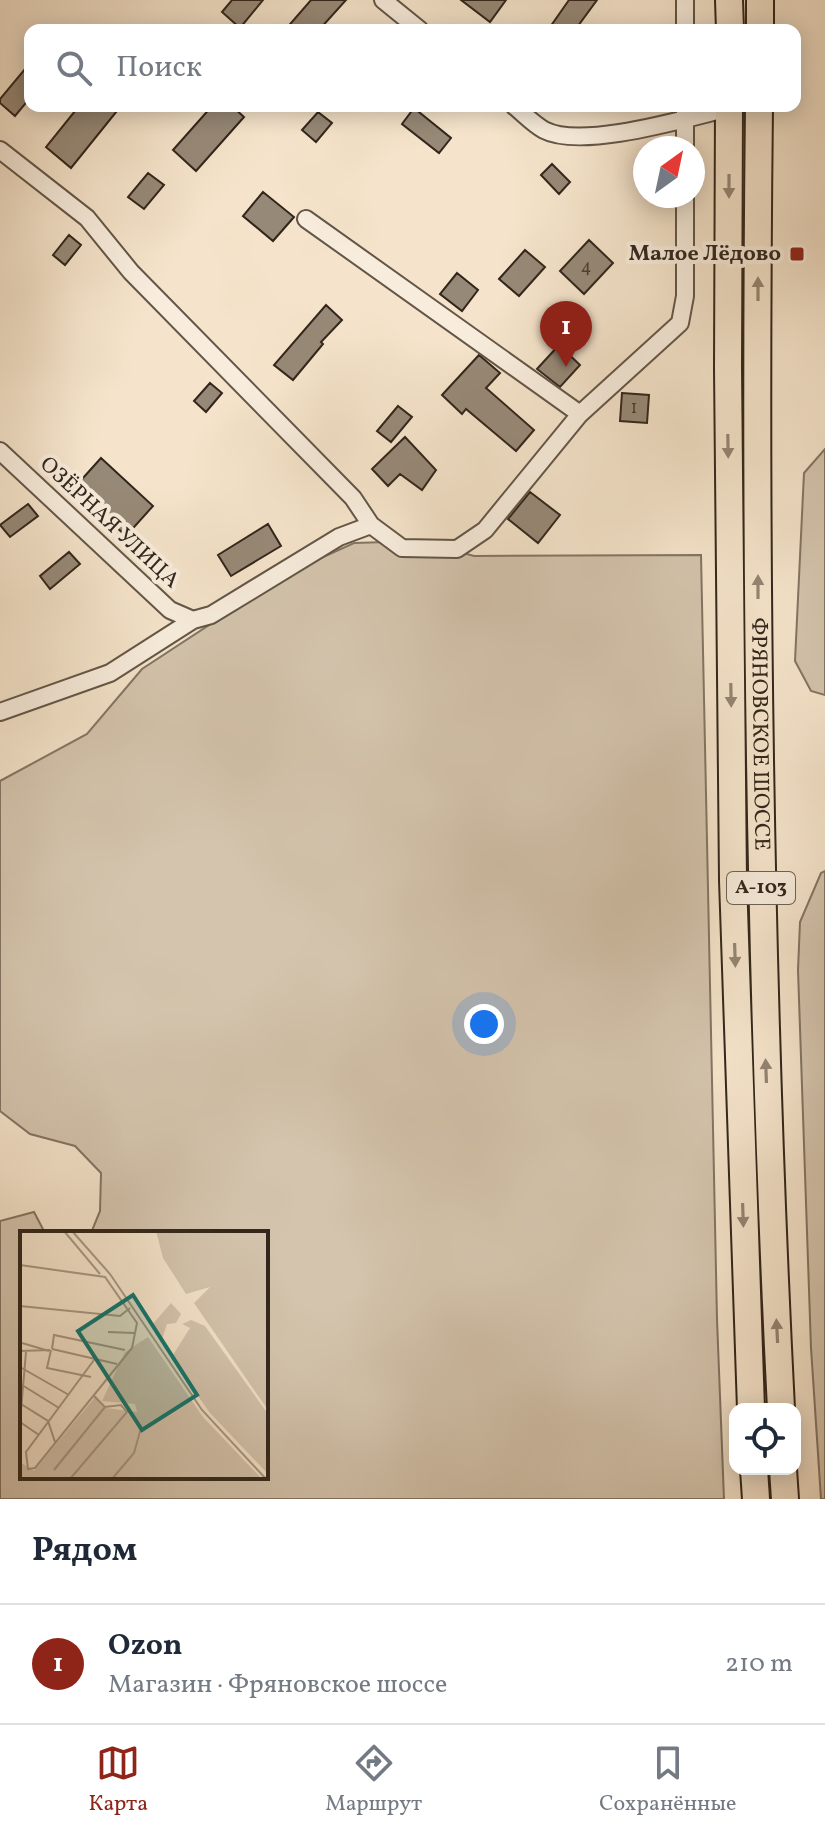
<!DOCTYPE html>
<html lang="ru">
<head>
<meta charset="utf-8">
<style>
	:root { --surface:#fff; --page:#f2f2f3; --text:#1f2937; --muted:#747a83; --line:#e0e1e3; --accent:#8f2418 }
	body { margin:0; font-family:Vollkorn,serif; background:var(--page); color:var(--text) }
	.controls { position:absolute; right:24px; bottom:24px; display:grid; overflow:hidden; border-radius:16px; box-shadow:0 4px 20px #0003 }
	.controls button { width:72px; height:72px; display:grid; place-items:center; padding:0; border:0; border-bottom:2px solid var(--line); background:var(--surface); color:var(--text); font:40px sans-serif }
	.compass { position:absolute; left:633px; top:136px; width:72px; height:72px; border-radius:50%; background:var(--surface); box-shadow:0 4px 20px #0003; rotate:33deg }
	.you { position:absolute; left:484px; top:1024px; width:28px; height:28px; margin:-20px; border:6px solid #fff; border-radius:50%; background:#1a73e8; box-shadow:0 0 0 12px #1a73e833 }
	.badge { display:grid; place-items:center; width:52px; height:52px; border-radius:50%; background:var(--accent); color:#fff; font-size:26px; font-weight:700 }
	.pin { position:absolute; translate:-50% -66px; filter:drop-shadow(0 2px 4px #0008) }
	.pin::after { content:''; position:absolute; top:42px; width:28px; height:24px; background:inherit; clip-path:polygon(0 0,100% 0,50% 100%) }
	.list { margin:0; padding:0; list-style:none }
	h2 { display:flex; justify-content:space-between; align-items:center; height:104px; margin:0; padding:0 32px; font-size:34px }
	h2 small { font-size:26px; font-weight:400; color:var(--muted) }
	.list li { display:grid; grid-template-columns:52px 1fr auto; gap:24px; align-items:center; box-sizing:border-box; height:120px; padding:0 32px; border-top:2px solid var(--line) }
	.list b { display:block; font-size:30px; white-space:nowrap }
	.list p { margin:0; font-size:26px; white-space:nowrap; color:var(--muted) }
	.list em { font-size:26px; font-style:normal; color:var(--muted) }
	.icon { flex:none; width:44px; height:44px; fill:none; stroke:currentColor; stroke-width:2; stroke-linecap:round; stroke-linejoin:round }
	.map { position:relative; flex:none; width:825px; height:1499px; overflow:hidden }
	.search { position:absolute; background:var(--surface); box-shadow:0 4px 20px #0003; left:24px; right:24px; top:24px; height:88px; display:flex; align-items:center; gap:20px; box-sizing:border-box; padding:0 28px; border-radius:16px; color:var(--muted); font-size:30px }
	.sheet { height:224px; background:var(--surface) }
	nav { display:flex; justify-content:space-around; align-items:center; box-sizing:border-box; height:112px; border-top:2px solid var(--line); background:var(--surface); font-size:22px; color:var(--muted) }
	nav a { display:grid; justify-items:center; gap:4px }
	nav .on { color:var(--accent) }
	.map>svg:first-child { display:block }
	.green { fill:#d4c4ad; stroke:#837564; stroke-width:2 }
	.building { fill:#978977; stroke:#32261b; stroke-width:2 }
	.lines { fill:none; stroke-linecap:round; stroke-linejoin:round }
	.street-casing { stroke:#635647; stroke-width:20 }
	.primary-casing { stroke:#32261b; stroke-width:30 }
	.street { stroke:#f8eddd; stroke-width:16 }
	.primary { stroke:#f5e4cb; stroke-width:26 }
	.oneway { fill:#948573 }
	.poi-dot { fill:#8f2418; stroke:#f8eddd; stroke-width:3 }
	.labels { text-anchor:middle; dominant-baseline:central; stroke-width:8; stroke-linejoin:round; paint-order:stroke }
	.number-label { font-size:18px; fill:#4b3f32 }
	.shield { fill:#f8eddd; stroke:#6d6255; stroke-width:2 }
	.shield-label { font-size:20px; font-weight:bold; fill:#32261b }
	.poi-label { font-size:22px; font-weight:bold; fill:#32261b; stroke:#f8eddd; text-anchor:end }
	.street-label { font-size:22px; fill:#32261b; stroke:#f8eddd }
	.inset-road { fill:none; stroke:#a79885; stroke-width:2 }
	.view { fill:#0f766e; fill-opacity:0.15; stroke:#0f766e; stroke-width:4 }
	.inset-edge { fill:none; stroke:#32261b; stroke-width:4 }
</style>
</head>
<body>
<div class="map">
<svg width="825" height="1499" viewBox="0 0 825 1499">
	<rect width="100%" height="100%" fill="#f5e4cb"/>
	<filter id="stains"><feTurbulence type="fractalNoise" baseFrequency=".0025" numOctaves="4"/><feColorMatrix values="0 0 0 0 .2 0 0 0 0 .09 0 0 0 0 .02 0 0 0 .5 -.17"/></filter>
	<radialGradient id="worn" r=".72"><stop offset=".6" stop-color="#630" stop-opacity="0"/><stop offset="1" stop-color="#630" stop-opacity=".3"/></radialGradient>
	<path class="green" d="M 825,449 L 825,695 L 811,691 L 795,661 L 804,473 Z
		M 419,541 L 474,556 L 701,555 L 717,1319 L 724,1499 L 0,1499 L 0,1221 L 34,1212 L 45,1233 L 22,1233 L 22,1477 L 266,1477 L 266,1233 L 91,1233 L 100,1211 L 101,1173 L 75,1146 L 30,1134 L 0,1111 L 0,781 L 87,734 L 142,669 L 290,572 L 354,543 Z
		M 825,871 L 825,1499 L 821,1499 L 811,1348 L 798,970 L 800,922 L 821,873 Z"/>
	<path class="building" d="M 232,0 L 263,0 L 240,28 L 222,12 Z
		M 311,0 L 346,0 L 319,30 L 285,30 Z
		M 461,0 L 506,0 L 490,22 Z
		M 569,0 L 597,0 L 575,30 L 548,30 Z
		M 30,63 L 30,98 L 15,116 L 0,103 L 0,99 Z
		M 79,106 L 121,106 L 71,168 L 46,147 Z
		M 212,106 L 232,106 L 244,117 L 196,171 L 173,150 Z
		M 414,108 L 451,138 L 439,153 L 402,124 Z
		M 318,112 L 332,123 L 316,142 L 302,130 Z
		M 552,164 L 570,182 L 559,194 L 541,175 Z
		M 148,173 L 164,185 L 144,209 L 128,197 Z
		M 263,192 L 294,217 L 273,241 L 243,216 Z
		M 69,235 L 81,245 L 65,265 L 53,255 Z
		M 589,240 L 613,263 L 584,294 L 560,271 Z
		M 525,250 L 545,267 L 519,296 L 499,279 Z
		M 457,273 L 478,290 L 462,311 L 440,294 Z
		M 326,305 L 342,320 L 321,342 L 323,344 L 293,380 L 274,365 Z
		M 559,345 L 580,365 L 560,387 L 537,369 Z
		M 479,355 L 500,373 L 486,388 L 534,430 L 516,451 L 466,409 L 462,414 L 442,395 Z
		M 210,383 L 222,393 L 206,412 L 194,401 Z
		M 622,393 L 649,395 L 647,423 L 620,421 Z
		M 398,406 L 412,417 L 391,442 L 377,431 Z
		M 405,437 L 436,470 L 422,490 L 400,474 L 388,486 L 372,469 Z
		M 101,458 L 153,506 L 126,536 L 74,488 Z
		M 530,492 L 560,515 L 538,543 L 508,519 Z
		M 28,504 L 38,516 L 10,537 L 0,525 Z
		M 268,524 L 281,546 L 231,576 L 218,555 Z
		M 69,552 L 80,564 L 50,589 L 40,576 Z"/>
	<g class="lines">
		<defs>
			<path id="street" d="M 383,0 L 420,30
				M 685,30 L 685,0
				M 514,106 C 523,113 533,124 544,130 C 582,150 687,118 729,108
				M 685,148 L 685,106
				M 0,150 L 87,218 L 131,272 L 353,498 L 371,525
				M 306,219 L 580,414
				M 0,451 L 170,610 L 193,620
				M 0,712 L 110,673 L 193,620 L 211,615 L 339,537 L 371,525 L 402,548 L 457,549 L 485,530 L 580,414 L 680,323 L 685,296 L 685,196"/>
			<g id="primary">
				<path d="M 729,0 L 730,30"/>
				<path d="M 760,0 L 760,30"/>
				<path d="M 729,106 L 728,368 L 733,880 L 751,1409"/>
				<path id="s1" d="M 759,106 C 754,541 759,975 781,1409"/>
				<path d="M 754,1469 L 756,1499"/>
				<path d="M 783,1469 L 785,1499"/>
			</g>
		</defs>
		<use href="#street" class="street-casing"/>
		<use href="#primary" class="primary-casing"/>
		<use href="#street" class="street"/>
		<use href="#primary" class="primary"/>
	</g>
	<defs><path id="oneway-solid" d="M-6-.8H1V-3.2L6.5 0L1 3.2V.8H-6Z" transform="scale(2)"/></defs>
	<g class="oneway">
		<use href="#oneway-solid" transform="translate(729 186) rotate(90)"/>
		<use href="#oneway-solid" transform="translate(758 289) rotate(-90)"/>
		<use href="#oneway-solid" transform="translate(728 446) rotate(89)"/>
		<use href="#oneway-solid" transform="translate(758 587) rotate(-90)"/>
		<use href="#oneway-solid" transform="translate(731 695) rotate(89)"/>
		<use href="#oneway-solid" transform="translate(735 955) rotate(88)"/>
		<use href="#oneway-solid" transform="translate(766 1071) rotate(-92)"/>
		<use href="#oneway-solid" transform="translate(743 1215) rotate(88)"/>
		<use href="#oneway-solid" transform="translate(777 1331) rotate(-93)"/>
	</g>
	<rect class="poi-dot" x="789" y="246" width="16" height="16" rx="4"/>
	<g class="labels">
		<g class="number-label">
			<text x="586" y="267">4</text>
			<text x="634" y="408">1</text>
		</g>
		<rect class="shield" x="727" y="872" width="68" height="32" rx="6"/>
		<g class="shield-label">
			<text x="761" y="888">А-103</text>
		</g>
		<g class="poi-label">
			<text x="781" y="254">Малое Лёдово</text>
		</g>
		<g class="street-label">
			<text transform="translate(109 523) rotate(43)">ОЗЁРНАЯ УЛИЦА</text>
			<text stroke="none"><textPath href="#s1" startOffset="628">ФРЯНОВСКОЕ ШОССЕ</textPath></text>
		</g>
	</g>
	<g transform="translate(20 1231)">
		<rect width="248" height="248" fill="#f5e4cb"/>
		<path d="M 136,0 L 248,0 L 248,179 L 174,72 L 190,56 L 166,63 L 143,27 ZM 151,72 L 161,83 L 156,92 L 147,93 L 141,111 L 132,94 ZM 171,89 L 185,95 L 248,183 L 248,243 L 190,182 L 151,127 L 170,97 L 162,93 ZM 128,106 L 183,186 L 242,248 L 0,248 L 0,231 L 14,240 L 76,165 L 86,177 L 117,181 L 115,173 L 82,170 L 105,121 Z" fill="#d4c4ad"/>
		<path class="inset-road" d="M 44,0 L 80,43M 52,0 L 90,43 L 182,179 L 246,248M 0,34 L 85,46 L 117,92 L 112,117 L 15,237 L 8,238 L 6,221 L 74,129M 0,75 L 100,85 L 110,77M 88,101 L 114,102M 2,112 L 29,120M 32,118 L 34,104 L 105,119M 32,118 L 97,133M 31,119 L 27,137 L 71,146M 0,120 L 30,119M 6,121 L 0,191 L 19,204M 0,136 L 49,164M 2,154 L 39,177M 1,173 L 28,190 L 35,211M 34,239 L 85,176M 50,248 L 107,181 L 101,174 L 85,176 L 74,165M 92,248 L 114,222 L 121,197"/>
		<path class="view" d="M 113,64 L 177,164 L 122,199 L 58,100 Z"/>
		<rect width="248" height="248" class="inset-edge"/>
	</g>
	<rect width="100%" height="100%" filter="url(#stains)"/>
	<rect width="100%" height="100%" fill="url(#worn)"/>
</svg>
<div class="controls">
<button><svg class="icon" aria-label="locate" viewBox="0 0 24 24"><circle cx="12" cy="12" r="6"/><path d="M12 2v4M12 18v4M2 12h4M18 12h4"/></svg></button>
</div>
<svg class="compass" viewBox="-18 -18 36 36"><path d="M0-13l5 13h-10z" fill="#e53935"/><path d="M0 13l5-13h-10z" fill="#747a83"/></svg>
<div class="you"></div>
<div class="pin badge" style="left:566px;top:367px">1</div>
<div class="search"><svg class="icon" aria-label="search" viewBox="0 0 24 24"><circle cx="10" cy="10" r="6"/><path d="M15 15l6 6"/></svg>Поиск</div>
</div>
<section class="sheet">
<h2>Рядом<small></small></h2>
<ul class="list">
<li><span class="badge">1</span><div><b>Ozon</b><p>Магазин · Фряновское шоссе</p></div><em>210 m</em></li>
</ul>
</section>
<nav>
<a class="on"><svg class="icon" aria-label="map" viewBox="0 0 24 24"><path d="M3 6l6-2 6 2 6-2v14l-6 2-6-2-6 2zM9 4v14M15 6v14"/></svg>Карта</a>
<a><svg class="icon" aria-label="directions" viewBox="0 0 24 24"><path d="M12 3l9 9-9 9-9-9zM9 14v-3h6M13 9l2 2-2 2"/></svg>Маршрут</a>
<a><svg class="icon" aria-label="saved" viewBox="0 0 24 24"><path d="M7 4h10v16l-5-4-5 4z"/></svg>Сохранённые</a>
</nav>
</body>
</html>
